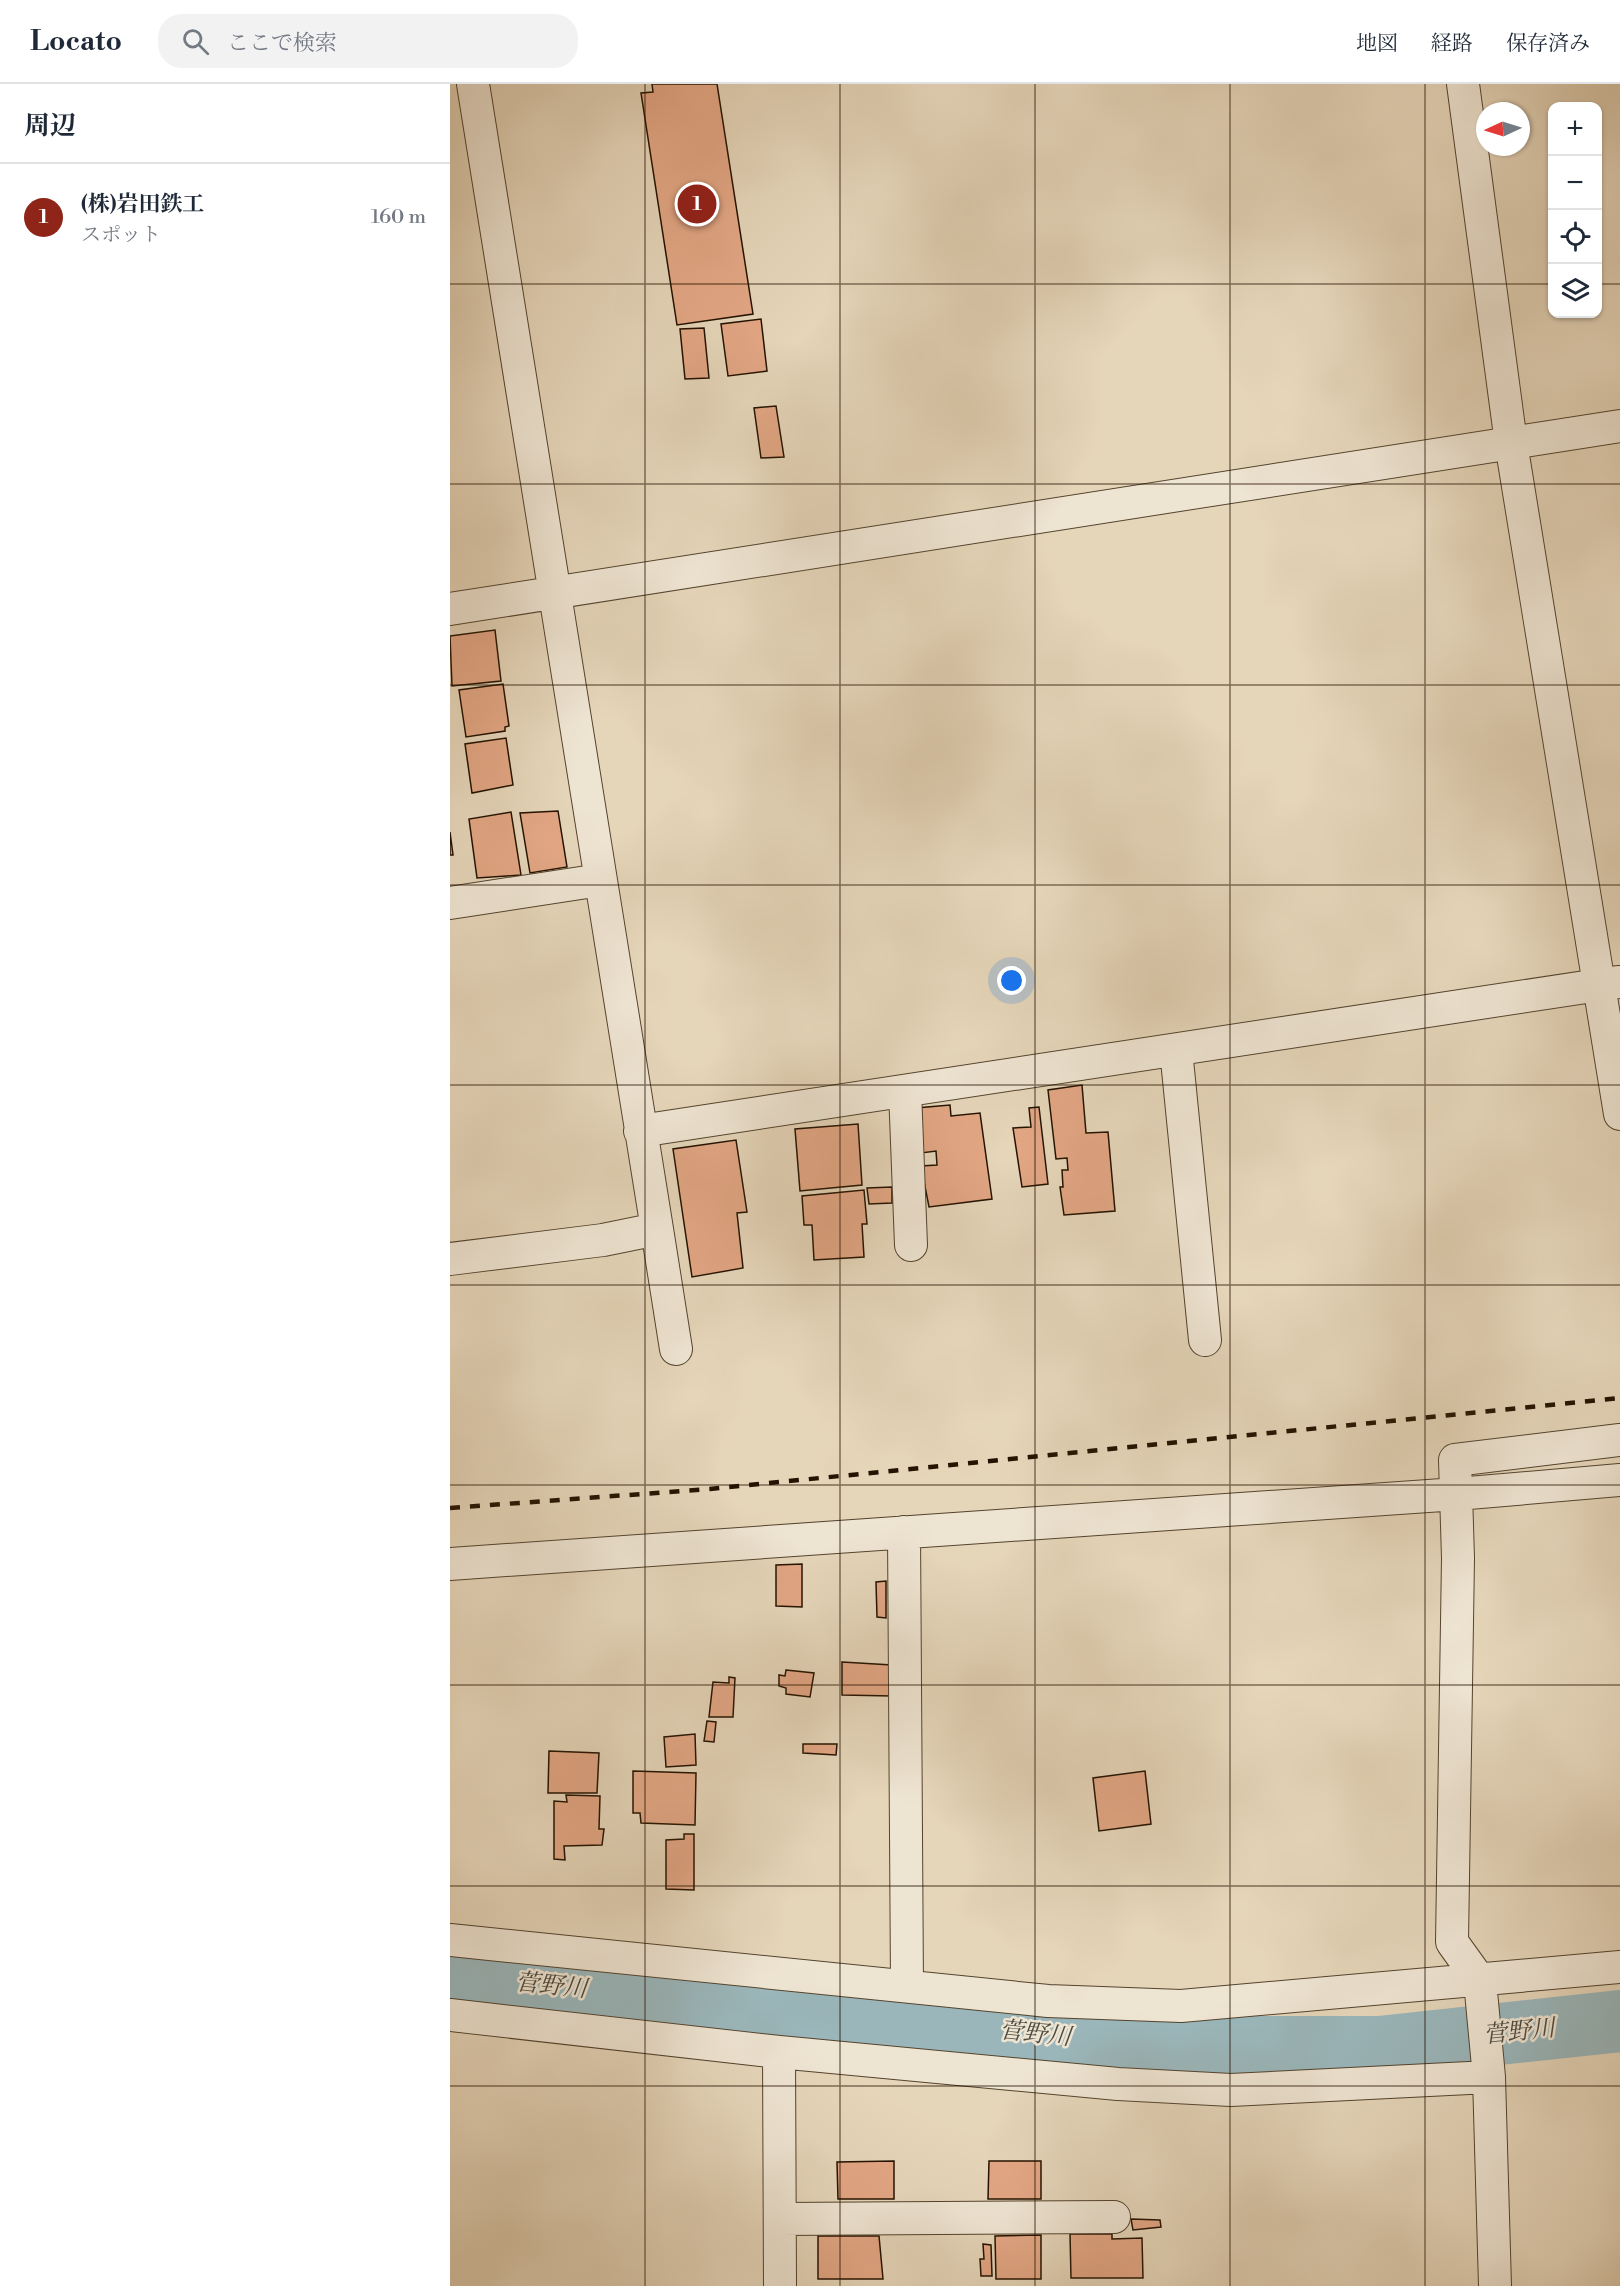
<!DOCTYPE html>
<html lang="ja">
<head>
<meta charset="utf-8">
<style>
	:root { --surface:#fff; --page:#f2f2f3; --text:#1f2937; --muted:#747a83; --line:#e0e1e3; --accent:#8f2418 }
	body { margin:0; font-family:"Libre Bodoni","Noto Serif JP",serif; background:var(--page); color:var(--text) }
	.controls { position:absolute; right:18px; top:18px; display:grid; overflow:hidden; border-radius:12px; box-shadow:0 2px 4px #0004 }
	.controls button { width:54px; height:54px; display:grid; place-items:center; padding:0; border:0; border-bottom:2px solid var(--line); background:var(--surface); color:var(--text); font:30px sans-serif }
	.compass { position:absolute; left:1026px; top:18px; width:54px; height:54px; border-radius:50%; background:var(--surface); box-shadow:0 2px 4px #0004; rotate:266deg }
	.you { position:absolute; left:562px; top:897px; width:21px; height:21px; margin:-15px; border:4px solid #fff; border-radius:50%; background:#1a73e8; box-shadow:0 0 0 9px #1a73e833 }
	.badge { display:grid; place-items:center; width:39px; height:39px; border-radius:50%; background:var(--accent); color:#fff; font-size:20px; font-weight:700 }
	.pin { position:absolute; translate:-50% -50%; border:3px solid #fff; box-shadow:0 2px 6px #0006 }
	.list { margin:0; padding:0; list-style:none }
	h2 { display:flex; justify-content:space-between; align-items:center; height:78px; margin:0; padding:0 24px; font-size:26px }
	h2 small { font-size:20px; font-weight:400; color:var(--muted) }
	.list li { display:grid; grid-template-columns:39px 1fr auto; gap:18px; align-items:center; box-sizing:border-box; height:108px; padding:0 24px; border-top:2px solid var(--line) }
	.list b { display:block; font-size:22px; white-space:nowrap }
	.list p { margin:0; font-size:20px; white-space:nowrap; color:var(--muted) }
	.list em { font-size:20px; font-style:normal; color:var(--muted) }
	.icon { flex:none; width:33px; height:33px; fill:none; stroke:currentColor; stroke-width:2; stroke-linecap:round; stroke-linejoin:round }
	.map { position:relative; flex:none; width:1170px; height:2202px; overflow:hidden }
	header { display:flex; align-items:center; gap:36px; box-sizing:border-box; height:84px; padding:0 30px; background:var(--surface); border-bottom:2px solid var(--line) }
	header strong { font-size:28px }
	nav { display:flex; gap:33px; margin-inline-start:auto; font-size:21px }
	.search { width:420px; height:54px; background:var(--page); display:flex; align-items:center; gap:15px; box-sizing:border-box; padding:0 21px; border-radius:24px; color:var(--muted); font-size:22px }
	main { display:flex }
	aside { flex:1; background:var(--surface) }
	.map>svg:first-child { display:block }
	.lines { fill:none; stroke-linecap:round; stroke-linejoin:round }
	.river { stroke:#9ab6ba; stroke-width:62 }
	.building { fill:#e2a684; stroke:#241300; stroke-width:1.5 }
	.minor-casing { stroke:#54442e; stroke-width:34 }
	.minor { stroke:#eee4d2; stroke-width:32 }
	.rail { stroke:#241300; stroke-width:4.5; stroke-dasharray:10 10; stroke-linecap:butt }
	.grid { fill:none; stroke:#241300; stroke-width:1.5; stroke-opacity:0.55 }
	.labels { text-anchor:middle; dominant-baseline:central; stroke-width:5; stroke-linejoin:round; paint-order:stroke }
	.water-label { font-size:24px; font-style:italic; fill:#4d4c41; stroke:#eee4d2 }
</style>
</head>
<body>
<header>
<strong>Locato</strong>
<div class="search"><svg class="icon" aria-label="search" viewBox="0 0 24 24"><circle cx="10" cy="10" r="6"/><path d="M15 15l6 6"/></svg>ここで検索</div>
<nav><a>地図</a><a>経路</a><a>保存済み</a></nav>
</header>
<main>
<aside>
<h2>周辺<small></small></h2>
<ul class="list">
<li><span class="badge">1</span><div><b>(株)岩田鉄工</b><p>スポット</p></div><em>160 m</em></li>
</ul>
</aside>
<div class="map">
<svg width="1170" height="2202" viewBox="0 0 1170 2202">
	<rect width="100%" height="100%" fill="#e5d5b9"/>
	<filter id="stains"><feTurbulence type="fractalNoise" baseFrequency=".00333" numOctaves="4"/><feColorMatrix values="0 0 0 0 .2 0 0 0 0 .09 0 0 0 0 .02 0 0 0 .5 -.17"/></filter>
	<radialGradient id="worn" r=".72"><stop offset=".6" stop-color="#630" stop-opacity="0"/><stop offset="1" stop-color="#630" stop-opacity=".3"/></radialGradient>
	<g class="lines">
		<path class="river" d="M 0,1891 L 710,1963 L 929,1963 L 1170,1937"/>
	</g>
	<path class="building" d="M 202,0 L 267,0 L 303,230 L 227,241 L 191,9 L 203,8 Z
		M 311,235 L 317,287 L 278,292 L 271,240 Z
		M 254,244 L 259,294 L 235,295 L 230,245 Z
		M 326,322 L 334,373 L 311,374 L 304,324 Z
		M 45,546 L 51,597 L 2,602 L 0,552 Z
		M 53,600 L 59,642 L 55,643 L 55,647 L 16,653 L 9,606 Z
		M 56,654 L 63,701 L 22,709 L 15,660 Z
		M 108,727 L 117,783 L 80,789 L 70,729 Z
		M 61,728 L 71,791 L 27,794 L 19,735 Z
		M 0,748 L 3,771 L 0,771 Z
		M 632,1001 L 636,1049 L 658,1048 L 665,1127 L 614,1131 L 610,1103 L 613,1103 L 612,1086 L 618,1086 L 617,1074 L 606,1075 L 598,1006 Z
		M 500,1021 L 501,1032 L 530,1029 L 542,1115 L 479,1123 L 471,1082 L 487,1081 L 486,1067 L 471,1069 L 466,1024 Z
		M 589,1023 L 598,1100 L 572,1103 L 563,1044 L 581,1043 L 579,1024 Z
		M 408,1040 L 412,1101 L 350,1107 L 345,1045 Z
		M 286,1056 L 297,1128 L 287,1129 L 293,1184 L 242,1193 L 223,1065 Z
		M 442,1103 L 442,1119 L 419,1120 L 417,1104 Z
		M 414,1106 L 417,1140 L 412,1140 L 414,1173 L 364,1176 L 362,1141 L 354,1141 L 352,1112 Z
		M 352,1480 L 352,1523 L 326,1522 L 326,1481 Z
		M 436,1497 L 436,1534 L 427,1533 L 426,1498 Z
		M 392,1578 L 442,1581 L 442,1612 L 392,1611 Z
		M 336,1586 L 364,1589 L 360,1613 L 336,1610 L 336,1604 L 329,1602 L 329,1591 L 335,1592 Z
		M 279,1593 L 285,1594 L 283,1633 L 259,1633 L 263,1598 L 279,1599 Z
		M 257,1637 L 266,1638 L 264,1658 L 254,1657 Z
		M 245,1650 L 246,1681 L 216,1683 L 214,1653 Z
		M 353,1660 L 387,1660 L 386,1671 L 353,1669 Z
		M 99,1667 L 149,1669 L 147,1709 L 98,1709 Z
		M 183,1687 L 246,1689 L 245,1741 L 191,1739 L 190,1729 L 183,1729 Z
		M 695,1687 L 701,1740 L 649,1747 L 643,1694 Z
		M 116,1711 L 150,1712 L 149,1745 L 154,1745 L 152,1761 L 114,1762 L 115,1776 L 104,1775 L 104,1717 L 117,1718 Z
		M 234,1750 L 244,1750 L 244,1806 L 216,1805 L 216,1756 L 234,1755 Z
		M 444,2077 L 444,2115 L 388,2115 L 387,2078 Z
		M 539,2077 L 591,2077 L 591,2115 L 538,2115 Z
		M 681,2135 L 710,2136 L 711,2143 L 683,2146 Z
		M 620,2150 L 662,2150 L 662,2155 L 692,2154 L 693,2194 L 621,2194 Z
		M 591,2151 L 591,2195 L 546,2195 L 545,2152 Z
		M 368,2152 L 429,2152 L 433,2195 L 368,2195 Z
		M 533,2160 L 541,2161 L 542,2192 L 531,2192 L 530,2175 L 534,2175 Z"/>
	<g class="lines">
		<defs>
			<path id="minor" d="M 1013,0 L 1061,359 L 1170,1030
				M 0,525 L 1170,342
				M 0,819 L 150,796
				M 726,966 L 755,1256
				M 455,1007 L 461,1161
				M 190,1047 L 1168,898
				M 207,1145 L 226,1265
				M 0,1175 L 153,1156 L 207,1145 L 23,0
				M 454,1448 L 457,1902
				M 0,1480 L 1007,1410 L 1170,1396
				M 0,1856 L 598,1917 L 731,1922 L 1170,1883
				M 0,1931 L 329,1968 L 668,2000 L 781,2006 L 1039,1993
				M 329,1968 L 330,2202
				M 330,2135 L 664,2133
				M 1045,2202 L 1039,1993 L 1030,1897 L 1002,1858 L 1008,1474 L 1005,1376 L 1170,1356"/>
		</defs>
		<use href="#minor" class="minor-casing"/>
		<use href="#minor" class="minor"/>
		<path class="rail" d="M 0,1424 L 260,1405 L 1170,1314"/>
	</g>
	<path class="grid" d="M 195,0 L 195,2202M 390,0 L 390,2202M 585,0 L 585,2202M 780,0 L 780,2202M 975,0 L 975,2202M 0,200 L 1102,200M 1148,200 L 1170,200M 0,400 L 1170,400M 0,601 L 1170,601M 0,801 L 1170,801M 0,1001 L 1170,1001M 0,1201 L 1170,1201M 0,1401 L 1170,1401M 0,1601 L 1170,1601M 0,1802 L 1170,1802M 0,2002 L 1170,2002"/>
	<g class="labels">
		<g class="water-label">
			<text transform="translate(101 1902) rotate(6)">菅野川</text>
			<text transform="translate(1069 1948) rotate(-6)">菅野川</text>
			<text transform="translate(585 1950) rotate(6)">菅野川</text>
		</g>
	</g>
	<rect width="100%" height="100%" filter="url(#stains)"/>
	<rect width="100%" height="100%" fill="url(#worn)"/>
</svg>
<div class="controls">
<button>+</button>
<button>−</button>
<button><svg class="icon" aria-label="locate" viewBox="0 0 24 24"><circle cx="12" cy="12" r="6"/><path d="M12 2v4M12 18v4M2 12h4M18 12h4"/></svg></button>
<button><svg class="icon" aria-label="layers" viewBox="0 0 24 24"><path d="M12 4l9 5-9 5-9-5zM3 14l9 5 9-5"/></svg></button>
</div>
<svg class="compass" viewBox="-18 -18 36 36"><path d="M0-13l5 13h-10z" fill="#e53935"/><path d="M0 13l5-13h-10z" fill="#747a83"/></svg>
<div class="you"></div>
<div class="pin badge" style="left:247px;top:120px">1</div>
</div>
</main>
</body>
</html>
